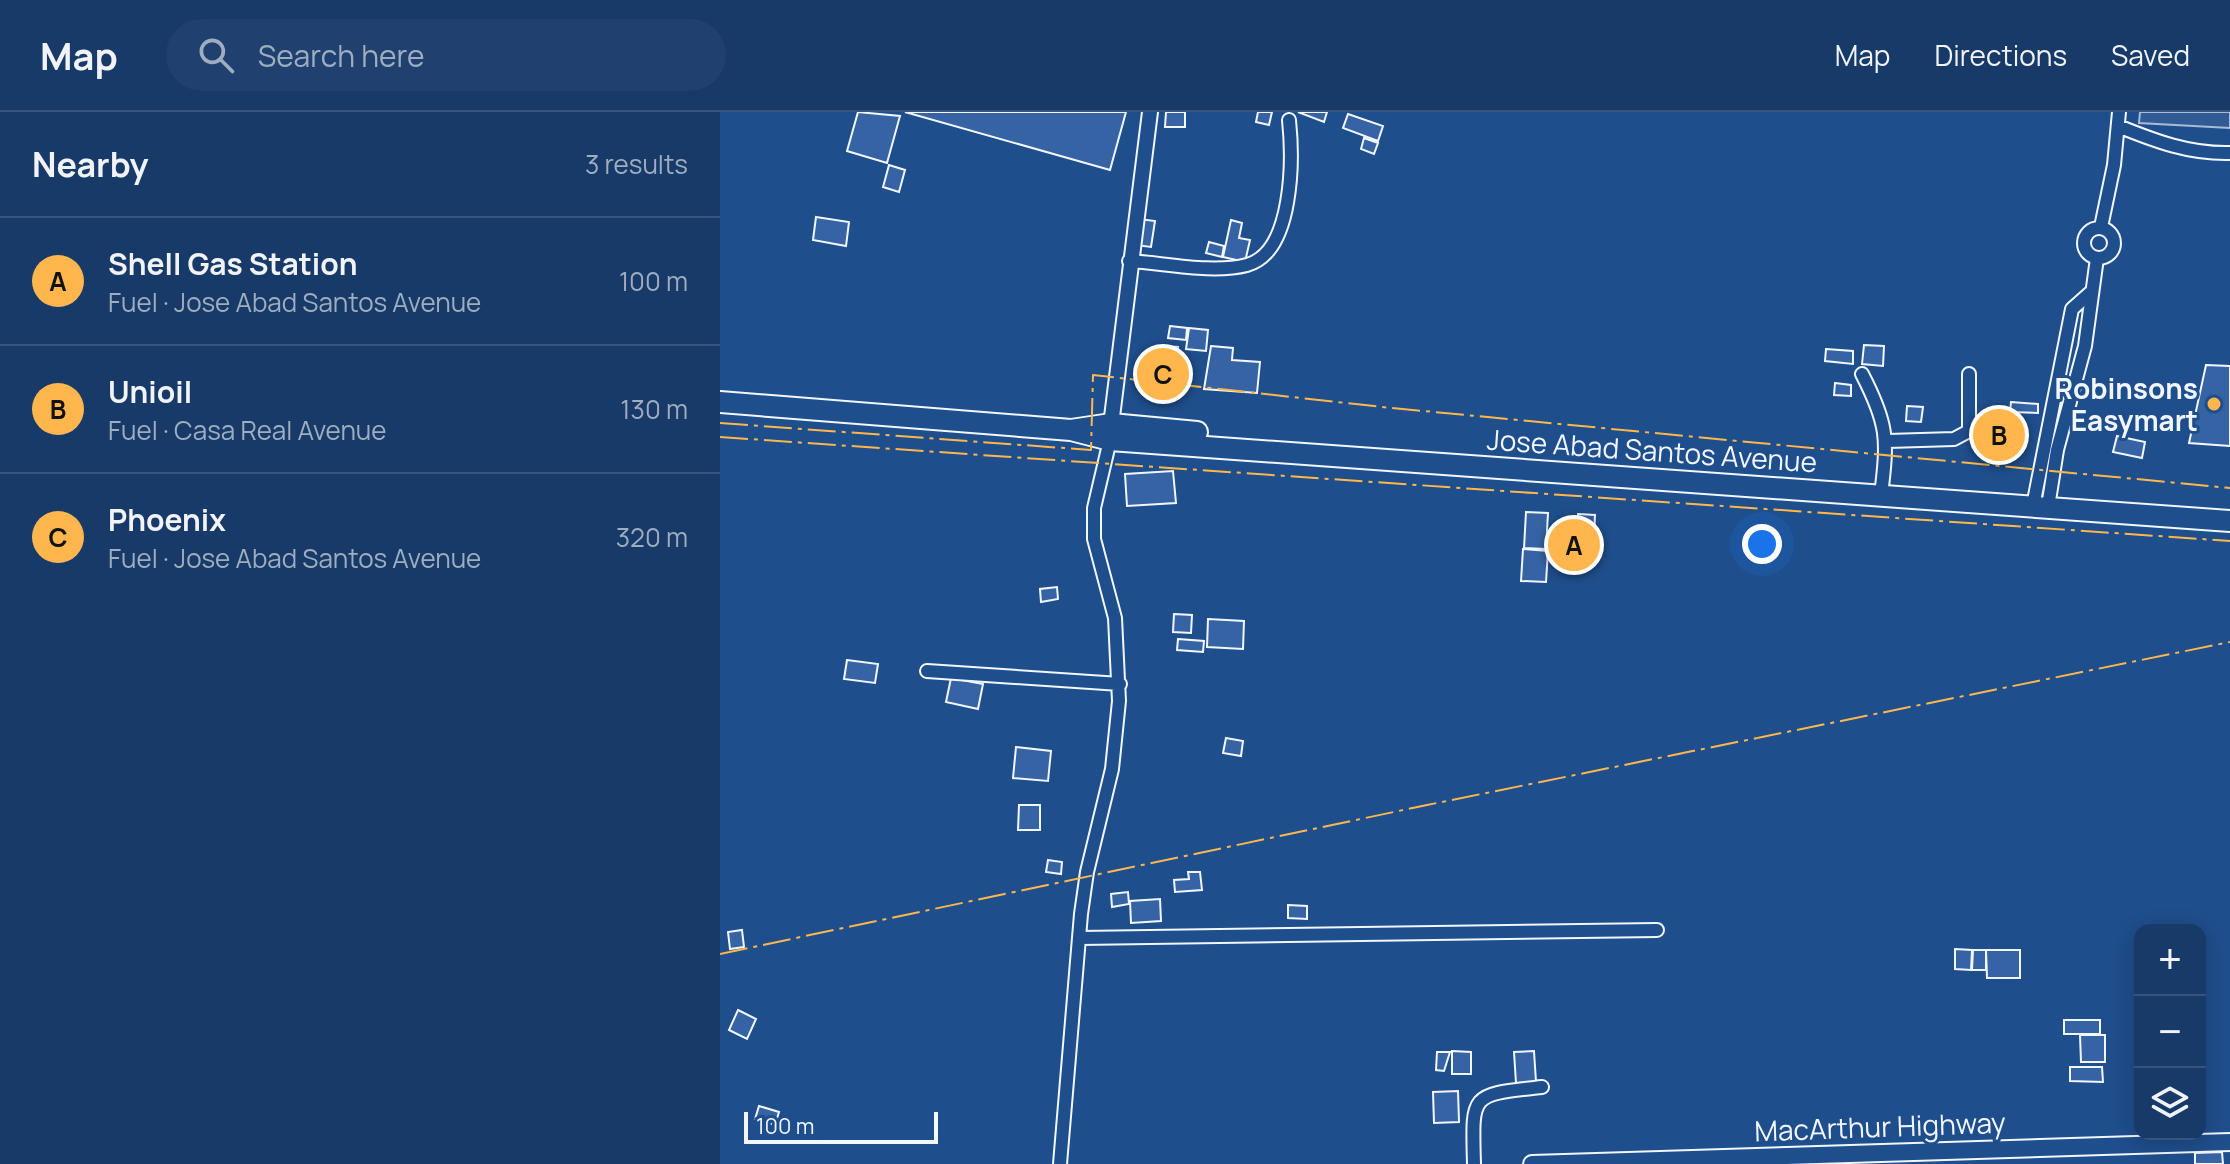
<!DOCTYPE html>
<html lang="en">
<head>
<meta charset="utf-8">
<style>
	:root { --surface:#173a69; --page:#20416f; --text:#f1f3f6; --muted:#9eadc0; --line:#36547d; --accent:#ffb74d }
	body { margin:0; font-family:Manrope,sans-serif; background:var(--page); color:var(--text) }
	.controls { position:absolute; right:24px; bottom:24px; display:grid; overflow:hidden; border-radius:16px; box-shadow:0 4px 20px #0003 }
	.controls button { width:72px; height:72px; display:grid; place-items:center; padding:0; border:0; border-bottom:2px solid var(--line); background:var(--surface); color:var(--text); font:40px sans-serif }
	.scale { position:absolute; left:24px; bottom:20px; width:194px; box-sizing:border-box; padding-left:8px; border:4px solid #f2f6ff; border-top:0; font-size:22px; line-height:28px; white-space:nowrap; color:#f2f6ff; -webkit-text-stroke:6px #1f4e8c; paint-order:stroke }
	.you { position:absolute; left:1042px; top:432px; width:28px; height:28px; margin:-20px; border:6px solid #fff; border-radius:50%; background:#1a73e8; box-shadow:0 0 0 12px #1a73e833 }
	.badge { display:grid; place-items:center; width:52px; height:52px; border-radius:50%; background:var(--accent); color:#111; font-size:26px; font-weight:700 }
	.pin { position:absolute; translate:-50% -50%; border:4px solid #fff; box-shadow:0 2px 8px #0006 }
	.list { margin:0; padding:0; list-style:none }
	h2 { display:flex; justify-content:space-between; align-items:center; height:104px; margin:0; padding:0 32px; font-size:34px }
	h2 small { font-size:26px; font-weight:400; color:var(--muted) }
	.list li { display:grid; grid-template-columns:52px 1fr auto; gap:24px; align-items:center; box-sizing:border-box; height:128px; padding:0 32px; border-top:2px solid var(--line) }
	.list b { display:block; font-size:30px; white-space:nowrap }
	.list p { margin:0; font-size:26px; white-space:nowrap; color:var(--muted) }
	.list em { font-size:26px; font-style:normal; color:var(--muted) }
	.icon { flex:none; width:44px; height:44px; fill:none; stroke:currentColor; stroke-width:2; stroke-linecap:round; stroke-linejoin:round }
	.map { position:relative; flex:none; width:1510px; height:1052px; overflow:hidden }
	header { display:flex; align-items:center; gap:48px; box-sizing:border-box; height:112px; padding:0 40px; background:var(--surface); border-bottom:2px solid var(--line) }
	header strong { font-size:38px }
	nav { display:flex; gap:44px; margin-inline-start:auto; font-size:28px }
	.search { width:560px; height:72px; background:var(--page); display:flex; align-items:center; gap:20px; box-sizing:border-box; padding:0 28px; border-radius:44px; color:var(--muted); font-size:30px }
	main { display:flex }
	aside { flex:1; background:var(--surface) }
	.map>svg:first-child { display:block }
	.green { fill:#305b95; stroke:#a8bbd7; stroke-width:2 }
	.building { fill:#3563a3; stroke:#f2f6ff; stroke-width:2 }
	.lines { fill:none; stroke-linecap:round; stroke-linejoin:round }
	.minor-casing { stroke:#f2f6ff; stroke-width:16 }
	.tertiary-casing { stroke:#f2f6ff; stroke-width:18 }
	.secondary-casing { stroke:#f2f6ff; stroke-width:20 }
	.trunk-casing { stroke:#f2f6ff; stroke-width:24 }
	.minor { stroke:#1f4e8c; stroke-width:12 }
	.tertiary { stroke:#1f4e8c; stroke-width:14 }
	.secondary { stroke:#1f4e8c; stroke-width:16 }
	.trunk { stroke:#1f4e8c; stroke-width:20 }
	.power { stroke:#ffb74d; stroke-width:2; stroke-dasharray:28 6 4 6; stroke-linecap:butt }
	.poi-dot { fill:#ffb74d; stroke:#1f4e8c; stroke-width:3 }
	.labels { text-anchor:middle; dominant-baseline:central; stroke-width:6; stroke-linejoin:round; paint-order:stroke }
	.poi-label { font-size:28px; font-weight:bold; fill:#f2f6ff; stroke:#1f4e8c; text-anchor:end }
	.street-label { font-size:28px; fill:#f2f6ff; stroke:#1f4e8c }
</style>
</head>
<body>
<header>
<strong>Map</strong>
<div class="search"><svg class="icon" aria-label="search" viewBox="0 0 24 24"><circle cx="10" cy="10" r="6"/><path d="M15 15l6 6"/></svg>Search here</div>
<nav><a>Map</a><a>Directions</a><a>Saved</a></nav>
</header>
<main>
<aside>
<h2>Nearby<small>3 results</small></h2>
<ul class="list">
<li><span class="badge">A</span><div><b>Shell Gas Station</b><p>Fuel · Jose Abad Santos Avenue</p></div><em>100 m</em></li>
<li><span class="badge">B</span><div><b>Unioil</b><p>Fuel · Casa Real Avenue</p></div><em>130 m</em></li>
<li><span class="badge">C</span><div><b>Phoenix</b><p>Fuel · Jose Abad Santos Avenue</p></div><em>320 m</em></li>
</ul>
</aside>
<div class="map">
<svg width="1510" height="1052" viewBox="0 0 1510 1052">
	<rect width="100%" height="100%" fill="#1f4e8c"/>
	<path class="green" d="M 1420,0 L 1510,0 L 1510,16 L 1419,11 Z"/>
	<path class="building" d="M 138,0 L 180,4 L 167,51 L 127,39 Z
		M 185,0 L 406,0 L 390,58 Z
		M 446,0 L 465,0 L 465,15 L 445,15 Z
		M 538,0 L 552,0 L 549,13 L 536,10 Z
		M 578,0 L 607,0 L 604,10 Z
		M 628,2 L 663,14 L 658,29 L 623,16 Z
		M 644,26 L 658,31 L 654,42 L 641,37 Z
		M 169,53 L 185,58 L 179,80 L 163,75 Z
		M 96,105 L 129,110 L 126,134 L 93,128 Z
		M 419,107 L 435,109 L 431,135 L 415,133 Z
		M 511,108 L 522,111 L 519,126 L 530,128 L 525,150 L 503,145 Z
		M 489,130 L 504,134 L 502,145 L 486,141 Z
		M 450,214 L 467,216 L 466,228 L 448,226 Z
		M 469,216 L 488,218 L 486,239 L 466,237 Z
		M 1144,233 L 1164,234 L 1163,254 L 1142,252 Z
		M 443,234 L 458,235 L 455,280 L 440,278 Z
		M 491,234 L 513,236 L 512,248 L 540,250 L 537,281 L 484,277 Z
		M 1106,237 L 1133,239 L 1133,252 L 1105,249 Z
		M 1486,253 L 1510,254 L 1510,334 L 1469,331 Z
		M 1115,271 L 1131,273 L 1131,284 L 1114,283 Z
		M 1291,290 L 1318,292 L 1318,301 L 1290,300 Z
		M 1187,294 L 1203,295 L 1201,310 L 1186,309 Z
		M 1273,302 L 1287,303 L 1284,343 L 1271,342 Z
		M 1397,324 L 1425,330 L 1422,346 L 1393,340 Z
		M 453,359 L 456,391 L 407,394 L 405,362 Z
		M 806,400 L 828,401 L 826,437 L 804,436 Z
		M 858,402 L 875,403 L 873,449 L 855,448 Z
		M 803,437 L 828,439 L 826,470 L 801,469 Z
		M 337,475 L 338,487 L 321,490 L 320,477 Z
		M 454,502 L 472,503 L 471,521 L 453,520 Z
		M 488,507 L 524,509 L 523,537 L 487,535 Z
		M 458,527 L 484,529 L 483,540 L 457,538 Z
		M 127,548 L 158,552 L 155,571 L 124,567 Z
		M 231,566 L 263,572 L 258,597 L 226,590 Z
		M 506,626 L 523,629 L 521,644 L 503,641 Z
		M 296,635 L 331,639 L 328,669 L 293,666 Z
		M 299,693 L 320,693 L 320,718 L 298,718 Z
		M 328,748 L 342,750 L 341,762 L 326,760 Z
		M 468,760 L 480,760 L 482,778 L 455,780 L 454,768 L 469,767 Z
		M 408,780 L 409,792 L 392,795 L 391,782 Z
		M 440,787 L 441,809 L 411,811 L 410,789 Z
		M 568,793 L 587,794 L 587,807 L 568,806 Z
		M 22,818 L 24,835 L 10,837 L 8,820 Z
		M 1235,837 L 1252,838 L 1251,858 L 1235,857 Z
		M 1253,838 L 1266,838 L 1266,858 L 1252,858 Z
		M 1266,838 L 1300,838 L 1300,866 L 1267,866 Z
		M 18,898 L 36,907 L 27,927 L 9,918 Z
		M 1344,908 L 1380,908 L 1380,922 L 1344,922 Z
		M 1360,923 L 1385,923 L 1385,950 L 1361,950 Z
		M 732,939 L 751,940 L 751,962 L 732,962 Z
		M 814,939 L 816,970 L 796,971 L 794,940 Z
		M 717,940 L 730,940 L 724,959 L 716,958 Z
		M 1350,955 L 1382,955 L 1383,970 L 1350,969 Z
		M 738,979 L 739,1010 L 714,1011 L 713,980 Z
		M 39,994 L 59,1000 L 55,1013 L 35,1007 Z
		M 1502,1040 L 1503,1052 L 1475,1052 L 1475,1041 Z"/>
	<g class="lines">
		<defs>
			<path id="minor" d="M 1398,14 C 1435,29 1469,42 1510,41
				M 1381,115 L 1394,53 L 1399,0
				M1364 131a15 15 0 1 1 30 0a15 15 0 1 1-30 0Z
				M 409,149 C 445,151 492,162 527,153 C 574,140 573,46 569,8
				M 1142,262 C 1168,312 1168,327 1161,383
				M 1168,329 L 1234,327 L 1249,319 L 1249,262
				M 1313,394 L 1352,197 L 1370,181
				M 1328,395 L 1337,338 L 1365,234 L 1377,146
				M 207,559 L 400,572
				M 360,826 L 937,818
				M 340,1052 L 361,802 L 367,760 L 392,657 L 399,589 L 395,506 L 374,427 L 374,396 L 390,328
				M 754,1052 C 752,980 750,983 822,975"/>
			<path id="tertiary" d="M 390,321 L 430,0"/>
			<path id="secondary" d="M 812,1052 L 1510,1030"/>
			<path id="trunk" d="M 0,290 L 351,318 L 390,328 L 1510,409
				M 351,318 L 391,312 L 477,320"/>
		</defs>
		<use href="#minor" class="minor-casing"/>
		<use href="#tertiary" class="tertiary-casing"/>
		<use href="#secondary" class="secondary-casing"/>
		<use href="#trunk" class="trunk-casing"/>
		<use href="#minor" class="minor"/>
		<use href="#tertiary" class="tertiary"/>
		<use href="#secondary" class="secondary"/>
		<use href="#trunk" class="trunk"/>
		<path class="power" d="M 0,311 L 371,338 L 373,263 L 662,295 L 1510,376
			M 0,325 L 1510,429
			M 0,842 L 707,693 L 1510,530"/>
	</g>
	<circle class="poi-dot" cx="1494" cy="292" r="8"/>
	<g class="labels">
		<g class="poi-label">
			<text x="1478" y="276">Robinsons<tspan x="1478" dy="32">Easymart</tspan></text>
		</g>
		<g class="street-label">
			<text transform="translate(932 338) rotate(4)">Jose Abad Santos Avenue</text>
			<text transform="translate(1160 1014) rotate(-2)">MacArthur Highway</text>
		</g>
	</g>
</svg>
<div class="controls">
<button>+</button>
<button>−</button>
<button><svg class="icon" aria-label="layers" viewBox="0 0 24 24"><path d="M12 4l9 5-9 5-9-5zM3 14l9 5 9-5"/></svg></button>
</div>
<div class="scale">100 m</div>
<div class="you"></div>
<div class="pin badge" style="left:854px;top:433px">A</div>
<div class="pin badge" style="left:1279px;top:323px">B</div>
<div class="pin badge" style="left:443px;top:262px">C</div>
</div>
</main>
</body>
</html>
